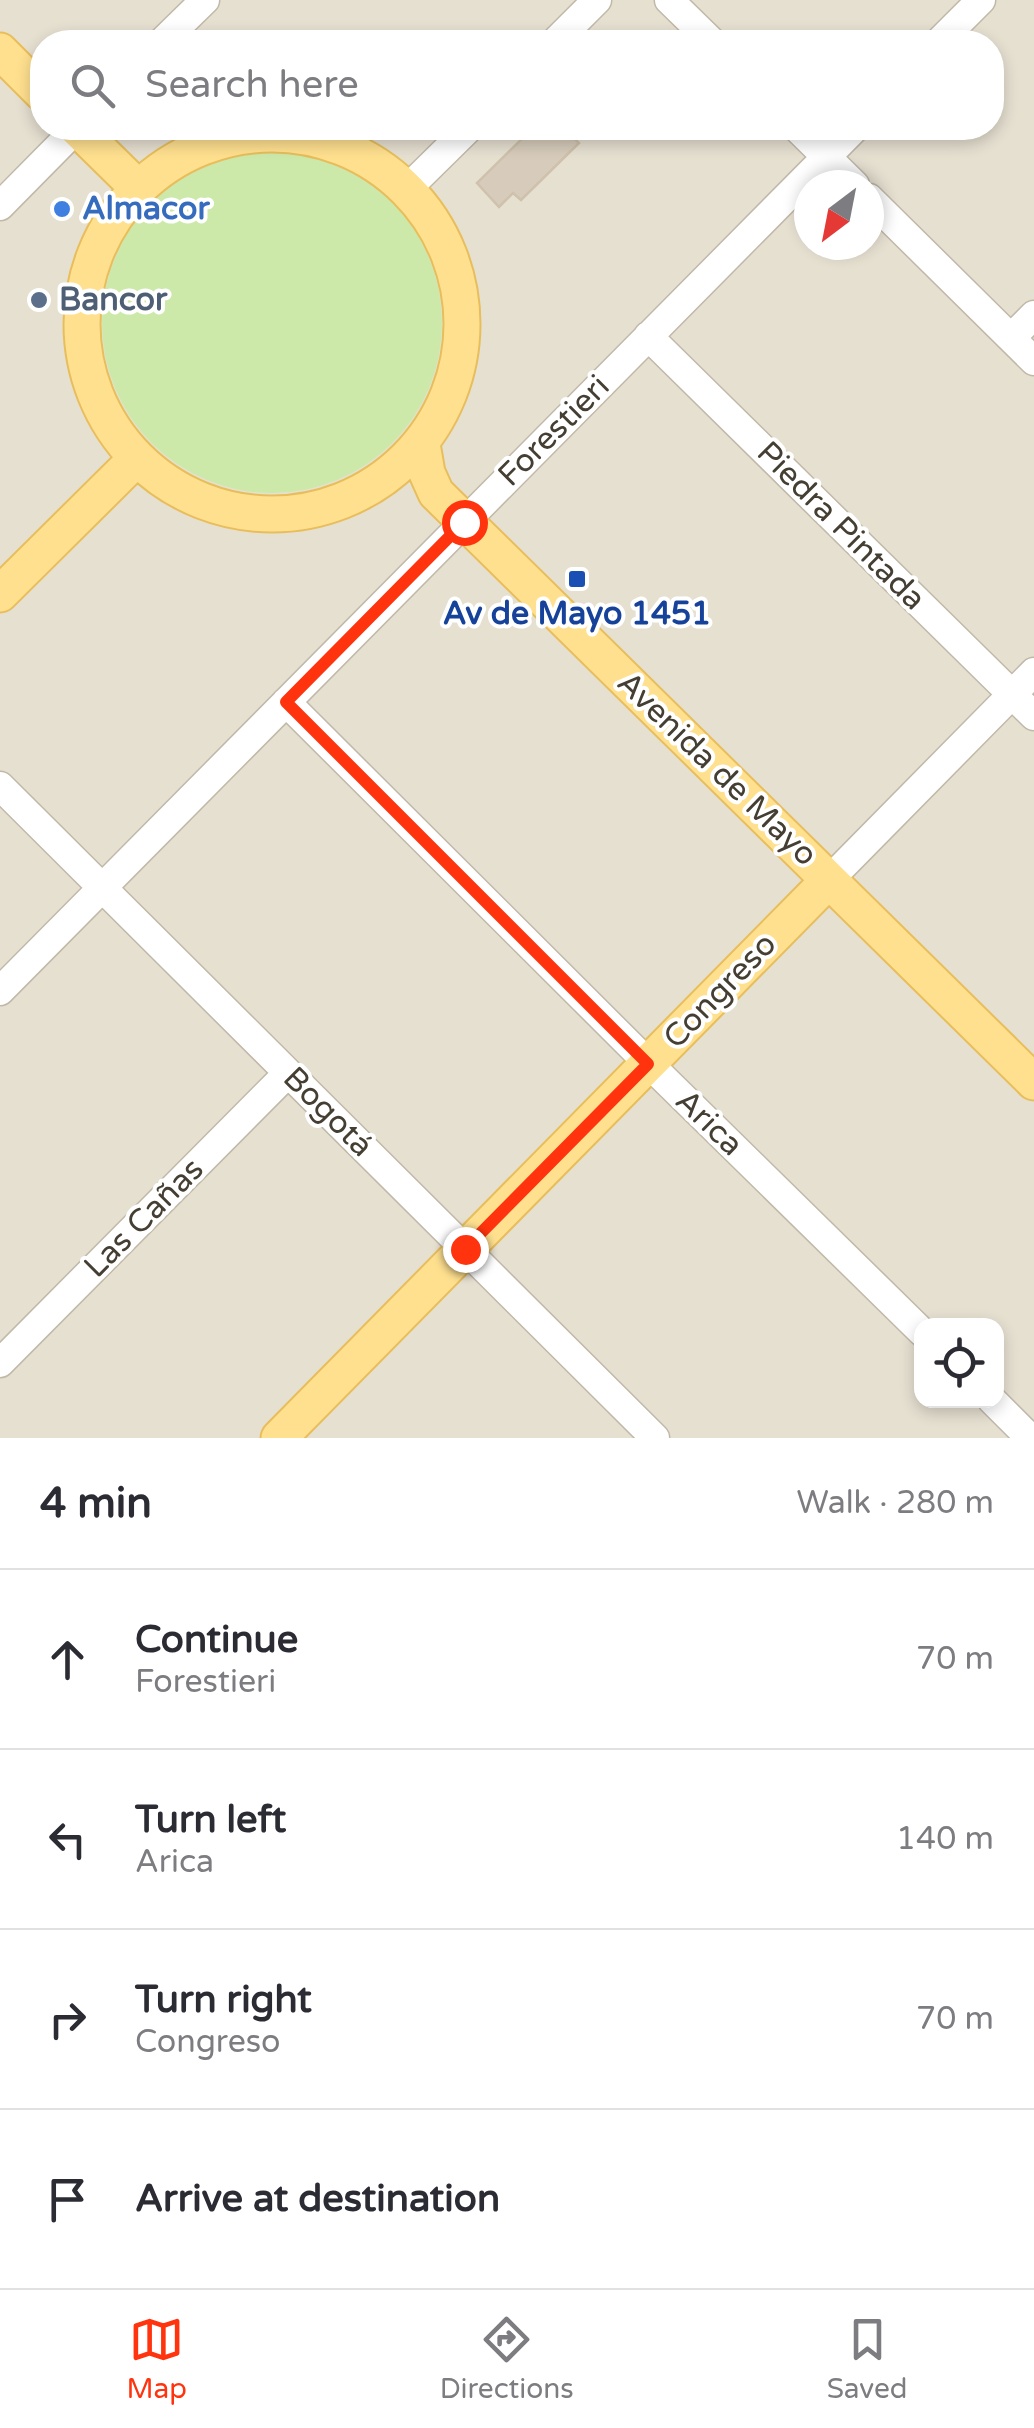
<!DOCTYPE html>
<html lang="en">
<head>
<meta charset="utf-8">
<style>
	:root { --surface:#fff; --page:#f7f7f7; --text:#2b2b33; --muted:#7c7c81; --line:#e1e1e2; --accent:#ff330d }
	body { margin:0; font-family:"Varela Round",sans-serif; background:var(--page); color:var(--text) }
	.controls { position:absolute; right:30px; bottom:30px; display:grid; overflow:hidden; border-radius:20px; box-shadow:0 5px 15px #0003 }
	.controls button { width:90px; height:90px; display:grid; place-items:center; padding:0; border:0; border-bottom:2px solid var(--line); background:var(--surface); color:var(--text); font:50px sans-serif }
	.compass { position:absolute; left:794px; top:170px; width:90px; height:90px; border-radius:50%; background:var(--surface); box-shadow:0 5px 15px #0003; rotate:212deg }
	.stop { position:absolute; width:30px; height:30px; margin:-22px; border:8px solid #ff330d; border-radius:50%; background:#fff }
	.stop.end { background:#ff330d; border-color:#fff; box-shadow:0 2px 10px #0008 }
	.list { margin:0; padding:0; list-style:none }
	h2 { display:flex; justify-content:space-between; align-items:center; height:130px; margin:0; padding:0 40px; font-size:42px }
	h2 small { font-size:32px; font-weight:400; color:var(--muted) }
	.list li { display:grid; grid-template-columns:65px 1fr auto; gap:30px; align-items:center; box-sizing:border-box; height:180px; padding:0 40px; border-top:2px solid var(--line) }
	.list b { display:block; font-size:38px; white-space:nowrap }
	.list p { margin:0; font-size:32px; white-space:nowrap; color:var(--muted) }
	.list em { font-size:32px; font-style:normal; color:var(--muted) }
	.icon { flex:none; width:55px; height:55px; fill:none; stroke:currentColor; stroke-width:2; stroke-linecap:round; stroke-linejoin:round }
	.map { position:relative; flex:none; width:1034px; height:1438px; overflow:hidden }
	.search { position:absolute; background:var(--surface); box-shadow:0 5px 15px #0003; left:30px; right:30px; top:30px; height:110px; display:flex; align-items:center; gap:25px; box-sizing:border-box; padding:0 35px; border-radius:40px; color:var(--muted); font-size:38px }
	.sheet { height:850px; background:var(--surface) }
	nav { display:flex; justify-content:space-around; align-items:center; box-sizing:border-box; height:140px; border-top:2px solid var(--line); background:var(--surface); font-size:28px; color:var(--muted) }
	nav a { display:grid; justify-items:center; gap:5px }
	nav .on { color:var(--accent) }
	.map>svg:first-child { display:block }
	.residential { fill:#e6e0d1; fill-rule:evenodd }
	.green { fill:#cce9aa }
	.building { fill:#d7ccbb; stroke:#cfc1ab; stroke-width:2.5 }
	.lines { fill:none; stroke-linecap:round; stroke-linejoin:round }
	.minor-casing { stroke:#c1b8a8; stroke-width:31 }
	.major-casing { stroke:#e8be5c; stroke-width:39 }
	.minor { stroke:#fff; stroke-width:28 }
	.major { stroke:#ffe08f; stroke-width:35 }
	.route { stroke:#ff330d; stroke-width:12 }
	.shop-dot { fill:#3f7fe0; stroke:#fff; stroke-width:4 }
	.service-dot { fill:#5c6f8a; stroke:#fff; stroke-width:4 }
	.transit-dot { fill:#1a4fb4; stroke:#fff; stroke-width:4 }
	.labels { text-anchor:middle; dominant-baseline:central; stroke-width:8; stroke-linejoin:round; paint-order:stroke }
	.shop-label { font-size:32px; font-weight:bold; fill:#366cbe; stroke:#fff; text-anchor:start }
	.service-label { font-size:32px; font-weight:bold; fill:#4e5e75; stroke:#fff; text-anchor:start }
	.street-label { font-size:32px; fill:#443e33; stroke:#fff }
	.transit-label { font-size:32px; font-weight:bold; fill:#164399; stroke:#fff }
</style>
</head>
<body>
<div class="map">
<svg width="1034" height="1438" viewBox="0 0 1034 1438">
	<rect width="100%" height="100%" fill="#f2eee3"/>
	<path class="residential" d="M 0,0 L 1034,0 L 1034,1438 L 0,1438 ZM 42,42 L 992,42 L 992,128 L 42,128 ZM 809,185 L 869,185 L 869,245 L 809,245 ZM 922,1326 L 996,1326 L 996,1400 L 922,1400 Z"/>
	<path class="green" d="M102 323a170 170 0 1 1 340 0a170 170 0 1 1-340 0Z"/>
	<path class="building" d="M 533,128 L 563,128 L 579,143 L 521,200 L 513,193 L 499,207 L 477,183 Z"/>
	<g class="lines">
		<defs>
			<path id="minor" d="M 669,0 L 712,42
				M 162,42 L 205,0
				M 555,42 L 597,0
				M 939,42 L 981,0
				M 797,128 L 855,185
				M 407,189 L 469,128
				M 869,198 L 1034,361
				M 0,206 L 77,128
				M 648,336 L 1034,716
				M 1011,338 L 1034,315
				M 286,702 L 649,1064 L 922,1332
				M 0,786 L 655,1438
				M 829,880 L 1034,672
				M 0,991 L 855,128
				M 0,1363 L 288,1073
				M 992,1400 L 1030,1438"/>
			<path id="major" d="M 0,51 L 42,93
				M 77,128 L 138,188
				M82 324a190 190 0 1 1 380 0a190 190 0 1 1-380 0Z
				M 422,444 L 427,473 L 436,493 L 1034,1082
				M 0,594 L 137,458
				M 279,1438 L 829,880"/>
		</defs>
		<use href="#minor" class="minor-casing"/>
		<use href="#major" class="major-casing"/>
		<use href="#minor" class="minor"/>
		<use href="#major" class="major"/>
	</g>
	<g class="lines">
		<path class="route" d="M 464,522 L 286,702 L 648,1064 L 465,1249"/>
	</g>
	<circle class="shop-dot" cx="62" cy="209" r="10"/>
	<circle class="service-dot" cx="39" cy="300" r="10"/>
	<rect class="transit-dot" x="567" y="569" width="20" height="20" rx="5"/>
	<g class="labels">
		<g class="shop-label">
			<text x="82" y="209">Almacor</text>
		</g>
		<g class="service-label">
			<text x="59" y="300">Bancor</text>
		</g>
		<g class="street-label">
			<text transform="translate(554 431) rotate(-45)">Forestieri</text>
			<text transform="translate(841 526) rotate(45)">Piedra Pintada</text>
			<text transform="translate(717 769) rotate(44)">Avenida de Mayo</text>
			<text transform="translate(720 991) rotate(-46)">Congreso</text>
			<text transform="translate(328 1112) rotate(45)">Bogotá</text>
			<text transform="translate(709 1123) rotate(44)">Arica</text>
			<text transform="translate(144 1218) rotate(-45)">Las Cañas</text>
		</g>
		<g class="transit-label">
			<text x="577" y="614">Av de Mayo 1451</text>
		</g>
	</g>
</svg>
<div class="controls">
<button><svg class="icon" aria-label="locate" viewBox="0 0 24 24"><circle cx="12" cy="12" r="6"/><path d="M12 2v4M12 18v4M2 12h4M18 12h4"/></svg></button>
</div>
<svg class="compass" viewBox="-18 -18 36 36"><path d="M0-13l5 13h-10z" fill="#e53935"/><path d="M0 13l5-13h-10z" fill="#7c7c81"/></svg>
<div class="stop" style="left:464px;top:522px"></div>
<div class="stop end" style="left:465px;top:1249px"></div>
<div class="search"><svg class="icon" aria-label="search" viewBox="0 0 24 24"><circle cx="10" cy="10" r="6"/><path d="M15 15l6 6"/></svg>Search here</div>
</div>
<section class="sheet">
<h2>4 min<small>Walk · 280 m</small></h2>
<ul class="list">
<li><svg class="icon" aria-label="ahead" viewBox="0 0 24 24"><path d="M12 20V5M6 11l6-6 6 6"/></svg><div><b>Continue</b><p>Forestieri</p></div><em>70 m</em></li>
<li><svg class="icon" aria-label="left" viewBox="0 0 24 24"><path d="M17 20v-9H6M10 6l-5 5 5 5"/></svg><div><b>Turn left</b><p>Arica</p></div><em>140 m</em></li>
<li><svg class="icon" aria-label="right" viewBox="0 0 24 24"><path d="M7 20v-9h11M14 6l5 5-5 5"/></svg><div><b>Turn right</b><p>Congreso</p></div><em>70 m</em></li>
<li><svg class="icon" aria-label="arrive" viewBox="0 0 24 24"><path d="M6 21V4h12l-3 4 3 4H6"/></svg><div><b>Arrive at destination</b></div></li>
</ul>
</section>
<nav>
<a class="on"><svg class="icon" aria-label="map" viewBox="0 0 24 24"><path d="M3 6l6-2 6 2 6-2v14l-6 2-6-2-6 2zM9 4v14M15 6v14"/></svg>Map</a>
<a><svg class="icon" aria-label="directions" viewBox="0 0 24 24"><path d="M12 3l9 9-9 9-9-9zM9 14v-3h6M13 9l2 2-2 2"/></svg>Directions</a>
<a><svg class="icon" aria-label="saved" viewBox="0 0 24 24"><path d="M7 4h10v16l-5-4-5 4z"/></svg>Saved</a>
</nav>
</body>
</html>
